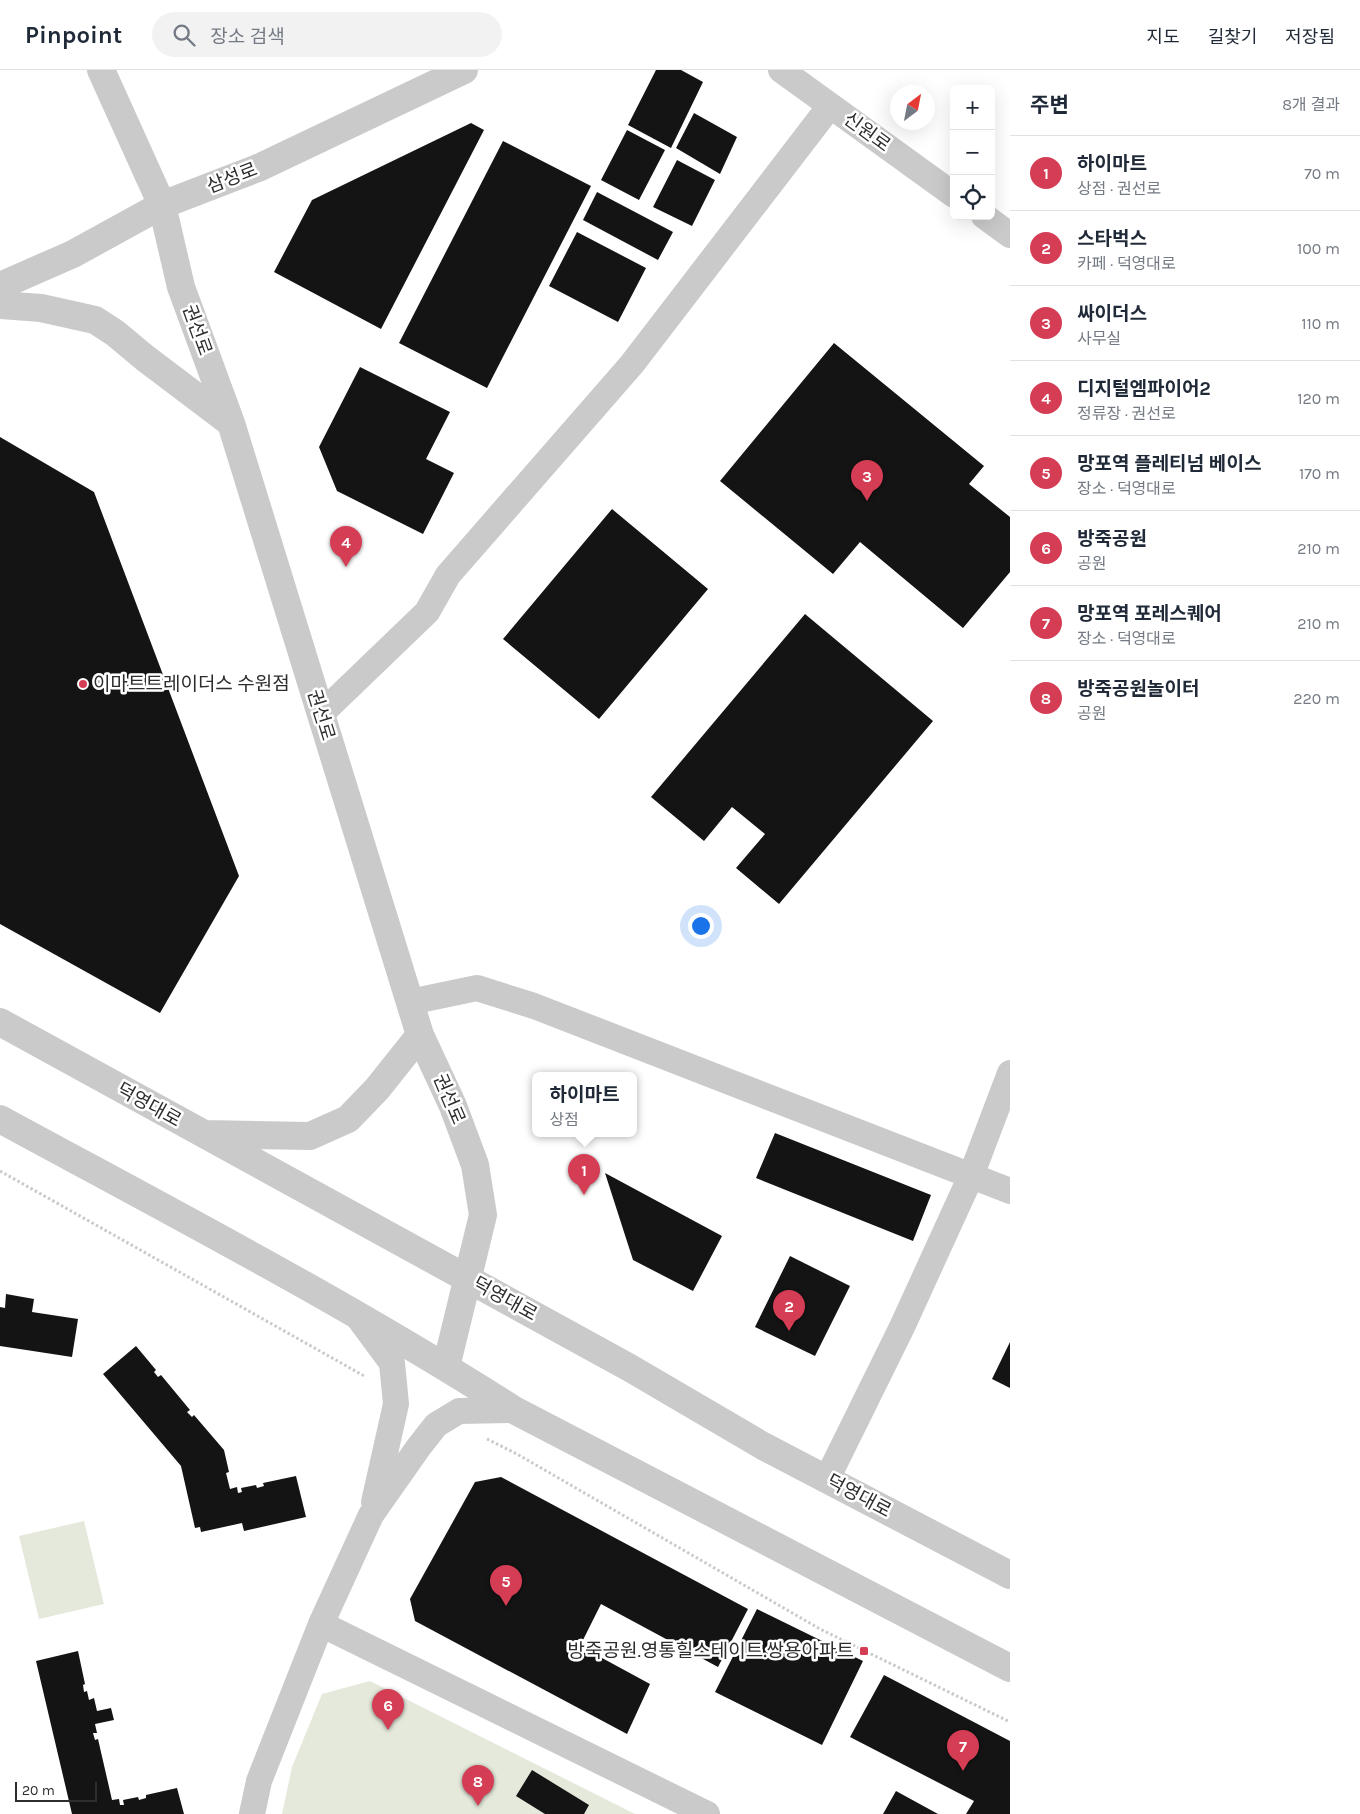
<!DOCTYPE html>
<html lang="ko">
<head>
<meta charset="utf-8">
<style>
	:root { --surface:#fff; --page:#f2f2f3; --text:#1f2937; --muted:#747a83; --line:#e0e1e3; --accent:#d53d55 }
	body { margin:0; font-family:Karla,"Noto Sans KR",sans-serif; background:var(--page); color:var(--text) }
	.controls { position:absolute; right:15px; top:15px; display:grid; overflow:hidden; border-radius:8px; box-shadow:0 5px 20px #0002 }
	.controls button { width:45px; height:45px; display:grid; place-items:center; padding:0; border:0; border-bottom:1px solid var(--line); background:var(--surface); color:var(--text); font:25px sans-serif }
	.compass { position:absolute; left:890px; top:15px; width:45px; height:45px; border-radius:50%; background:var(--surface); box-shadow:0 5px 20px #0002; rotate:32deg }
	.scale { position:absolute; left:15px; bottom:12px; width:82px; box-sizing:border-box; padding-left:5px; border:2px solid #2d2d2d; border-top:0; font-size:14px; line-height:18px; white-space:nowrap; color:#2d2d2d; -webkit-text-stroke:4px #fff; paint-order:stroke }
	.you { position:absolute; left:700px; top:855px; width:18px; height:18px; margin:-12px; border:4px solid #fff; border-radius:50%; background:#1a73e8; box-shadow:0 0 0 8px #1a73e833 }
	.badge { display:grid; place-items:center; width:32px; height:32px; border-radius:50%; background:var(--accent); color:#fff; font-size:16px; font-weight:700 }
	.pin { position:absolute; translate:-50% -41px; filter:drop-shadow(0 1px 2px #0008) }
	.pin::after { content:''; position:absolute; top:26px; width:18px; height:15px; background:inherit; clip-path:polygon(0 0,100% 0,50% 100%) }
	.popup { position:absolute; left:532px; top:1002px; width:105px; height:65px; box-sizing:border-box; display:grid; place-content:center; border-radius:8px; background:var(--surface); filter:drop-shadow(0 1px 4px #0005); font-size:16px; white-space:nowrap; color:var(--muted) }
	.popup b { font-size:19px; color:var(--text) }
	.popup::after { content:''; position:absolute; left:50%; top:100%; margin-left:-10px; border:10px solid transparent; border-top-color:var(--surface) }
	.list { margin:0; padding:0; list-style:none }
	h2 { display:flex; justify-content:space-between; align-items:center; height:65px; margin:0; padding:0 20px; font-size:21px }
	h2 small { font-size:16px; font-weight:400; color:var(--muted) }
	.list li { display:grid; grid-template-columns:32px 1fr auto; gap:15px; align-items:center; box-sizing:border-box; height:75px; padding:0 20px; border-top:1px solid var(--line) }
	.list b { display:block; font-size:19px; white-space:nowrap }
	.list p { margin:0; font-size:16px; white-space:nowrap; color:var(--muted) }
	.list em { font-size:16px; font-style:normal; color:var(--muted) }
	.icon { flex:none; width:28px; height:28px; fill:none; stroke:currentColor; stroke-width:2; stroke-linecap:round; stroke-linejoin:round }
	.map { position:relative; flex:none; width:1010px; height:1744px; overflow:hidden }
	header { display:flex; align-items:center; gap:30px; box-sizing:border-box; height:70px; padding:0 25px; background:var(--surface); border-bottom:1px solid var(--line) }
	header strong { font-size:24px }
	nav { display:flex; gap:28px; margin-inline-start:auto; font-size:18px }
	.search { width:350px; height:45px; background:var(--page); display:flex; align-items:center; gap:12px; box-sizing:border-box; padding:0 18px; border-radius:28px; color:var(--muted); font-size:19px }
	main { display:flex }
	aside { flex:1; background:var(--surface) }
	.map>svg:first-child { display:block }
	.green { fill:#e4e9db }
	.building { fill:#141414 }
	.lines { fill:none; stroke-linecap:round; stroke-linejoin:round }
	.path { stroke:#cacaca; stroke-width:3; stroke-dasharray:2.5 2.5; stroke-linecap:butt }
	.minor { stroke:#cacaca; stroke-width:26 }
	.tertiary { stroke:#cacaca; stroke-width:28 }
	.poi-dot { fill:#d53d55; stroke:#fff; stroke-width:2 }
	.labels { text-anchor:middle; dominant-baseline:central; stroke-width:5; stroke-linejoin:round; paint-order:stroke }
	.street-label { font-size:19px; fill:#2d2d2d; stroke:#fff }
	.poi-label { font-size:19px; fill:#2d2d2d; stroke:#fff; text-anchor:start }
</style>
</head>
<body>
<header>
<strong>Pinpoint</strong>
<div class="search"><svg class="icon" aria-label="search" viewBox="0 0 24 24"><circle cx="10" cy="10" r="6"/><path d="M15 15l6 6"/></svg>장소 검색</div>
<nav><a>지도</a><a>길찾기</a><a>저장됨</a></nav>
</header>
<main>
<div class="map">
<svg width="1010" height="1744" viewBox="0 0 1010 1744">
	<rect width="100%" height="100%" fill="#fff"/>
	<path class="green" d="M 84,1451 L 104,1534 L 39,1549 L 19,1466 Z
		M 370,1611 L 635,1744 L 282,1744 L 292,1697 L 322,1624 Z"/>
	<path class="building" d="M 656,0 L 681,0 L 703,12 L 671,78 L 628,55 Z
		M 694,43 L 737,67 L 720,104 L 676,78 Z
		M 471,53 L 484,60 L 381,259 L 274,202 L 312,130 Z
		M 627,60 L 665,80 L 639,130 L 601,110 Z
		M 503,71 L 591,116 L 487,318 L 399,273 Z
		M 677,90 L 715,110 L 692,156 L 653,137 Z
		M 597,122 L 673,162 L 658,190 L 583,150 Z
		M 577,162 L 646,198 L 618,252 L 549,216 Z
		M 834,273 L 984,396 L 969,414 L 1010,447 L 1010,502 L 963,558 L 860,472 L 833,504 L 720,411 Z
		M 360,297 L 450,342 L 426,389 L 454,403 L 423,464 L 337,421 L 319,377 Z
		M 0,367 L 94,422 L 239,806 L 160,943 L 0,854 Z
		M 612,439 L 708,519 L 599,649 L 503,569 Z
		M 805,544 L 933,651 L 779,834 L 736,798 L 765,764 L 732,737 L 704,771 L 651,727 Z
		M 775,1063 L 931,1125 L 913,1171 L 756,1108 Z
		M 605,1103 L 722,1166 L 693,1221 L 633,1190 Z
		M 790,1186 L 850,1216 L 815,1286 L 755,1257 Z
		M 6,1224 L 34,1229 L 32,1242 L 78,1249 L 72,1287 L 0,1276 L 0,1237 L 5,1238 Z
		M 1010,1272 L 1010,1318 L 992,1309 Z
		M 136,1276 L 156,1300 L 154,1302 L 158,1307 L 161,1305 L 190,1340 L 187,1342 L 192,1347 L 194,1345 L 224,1380 L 229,1402 L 226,1403 L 230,1419 L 237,1417 L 238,1423 L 242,1422 L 241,1418 L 256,1415 L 257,1418 L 264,1416 L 263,1413 L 296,1406 L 306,1447 L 244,1461 L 242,1453 L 201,1462 L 200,1457 L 195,1458 L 181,1396 L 103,1304 Z
		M 501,1407 L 748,1539 L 718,1597 L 601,1534 L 580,1576 L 650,1614 L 627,1664 L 415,1551 L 410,1529 L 475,1412 Z
		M 757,1539 L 863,1591 L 822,1675 L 715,1622 Z
		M 78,1581 L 85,1614 L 83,1615 L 84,1622 L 87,1621 L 89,1630 L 94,1628 L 97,1641 L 111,1638 L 114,1650 L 95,1654 L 97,1663 L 93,1663 L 95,1670 L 98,1669 L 112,1730 L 119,1729 L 120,1735 L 124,1735 L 123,1730 L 138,1727 L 139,1730 L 146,1728 L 146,1725 L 177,1718 L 184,1744 L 72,1744 L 36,1591 Z
		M 884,1605 L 1010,1671 L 1010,1744 L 966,1744 L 974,1731 L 850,1667 Z
		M 532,1700 L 589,1735 L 584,1744 L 545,1744 L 516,1726 Z
		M 896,1721 L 938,1744 L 883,1744 Z"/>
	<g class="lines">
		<path class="path" d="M 0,1101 L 366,1307
			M 487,1369 L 517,1384 L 820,1559 L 1010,1652"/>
		<path class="minor" d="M 781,0 L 954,125
			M 984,146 L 1010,165
			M 321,644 L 427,542 L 448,505 L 632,294 L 830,36
			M 410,932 L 477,918 L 534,936 L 1010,1121
			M 355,1243 L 392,1293 L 396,1334 L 374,1432
			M 827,1409 L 902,1257 L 971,1106 L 1010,1003
			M 321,1554 L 707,1744
			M 252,1744 L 259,1711 L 321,1554 L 371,1445 L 418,1378 L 436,1355 L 459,1341 L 514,1340"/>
		<path class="tertiary" d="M 101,0 L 162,135 L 181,217 L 231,353 L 420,965 L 453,1036 L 475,1095 L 483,1145 L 446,1297
			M 0,216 L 73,184 L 162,135 L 258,98 L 464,0
			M 0,235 L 41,238 L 95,250 L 115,263 L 145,288 L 231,353
			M 0,952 L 630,1298 L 763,1376 L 1010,1505
			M 0,1049 C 173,1143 348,1234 514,1340 L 1010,1598
			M 206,1064 L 310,1066 L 348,1049 L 377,1019 L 420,965"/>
	</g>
	<g class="poi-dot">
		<circle cx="83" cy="614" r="5"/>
		<rect x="859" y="1576" width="10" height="10" rx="2.5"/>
	</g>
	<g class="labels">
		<g class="street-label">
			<text transform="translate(867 62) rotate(36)">신원로</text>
			<text transform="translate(232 108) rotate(-21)">삼성로</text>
			<text transform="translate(197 260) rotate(70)">권선로</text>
			<text transform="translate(321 645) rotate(73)">권선로</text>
			<text transform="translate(449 1029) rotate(67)">권선로</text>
			<text transform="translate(149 1035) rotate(29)">덕영대로</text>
			<text transform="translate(505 1229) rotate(29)">덕영대로</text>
			<text transform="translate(859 1426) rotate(28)">덕영대로</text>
		</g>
		<g class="poi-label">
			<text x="93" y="614">이마트트레이더스 수원점</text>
			<text x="854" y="1581" text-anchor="end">방죽공원.영통힐스테이트.쌍용아파트</text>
		</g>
	</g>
</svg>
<div class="controls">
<button>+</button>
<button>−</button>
<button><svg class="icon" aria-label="locate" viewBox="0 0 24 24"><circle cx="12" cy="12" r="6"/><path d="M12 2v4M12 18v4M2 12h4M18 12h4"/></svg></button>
</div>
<svg class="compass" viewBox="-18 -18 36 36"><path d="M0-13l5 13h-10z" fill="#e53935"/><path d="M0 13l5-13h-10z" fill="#747a83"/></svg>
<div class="scale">20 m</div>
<div class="you"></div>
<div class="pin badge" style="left:584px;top:1125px">1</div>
<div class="popup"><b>하이마트</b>상점</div>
<div class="pin badge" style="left:789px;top:1261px">2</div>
<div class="pin badge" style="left:867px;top:431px">3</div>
<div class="pin badge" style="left:346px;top:497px">4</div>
<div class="pin badge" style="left:506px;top:1536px">5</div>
<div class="pin badge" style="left:388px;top:1660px">6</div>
<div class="pin badge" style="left:963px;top:1701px">7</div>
<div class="pin badge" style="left:478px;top:1736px">8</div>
</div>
<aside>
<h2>주변<small>8개 결과</small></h2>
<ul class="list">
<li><span class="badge">1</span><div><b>하이마트</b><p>상점 · 권선로</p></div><em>70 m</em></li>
<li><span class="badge">2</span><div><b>스타벅스</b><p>카페 · 덕영대로</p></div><em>100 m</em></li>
<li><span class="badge">3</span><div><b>싸이더스</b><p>사무실</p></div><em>110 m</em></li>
<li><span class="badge">4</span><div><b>디지털엠파이어2</b><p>정류장 · 권선로</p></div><em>120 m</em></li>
<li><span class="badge">5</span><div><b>망포역 플레티넘 베이스</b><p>장소 · 덕영대로</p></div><em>170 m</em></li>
<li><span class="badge">6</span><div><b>방죽공원</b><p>공원</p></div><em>210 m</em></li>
<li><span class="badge">7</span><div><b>망포역 포레스퀘어</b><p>장소 · 덕영대로</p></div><em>210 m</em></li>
<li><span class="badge">8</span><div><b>방죽공원놀이터</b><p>공원</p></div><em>220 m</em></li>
</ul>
</aside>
</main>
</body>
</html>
